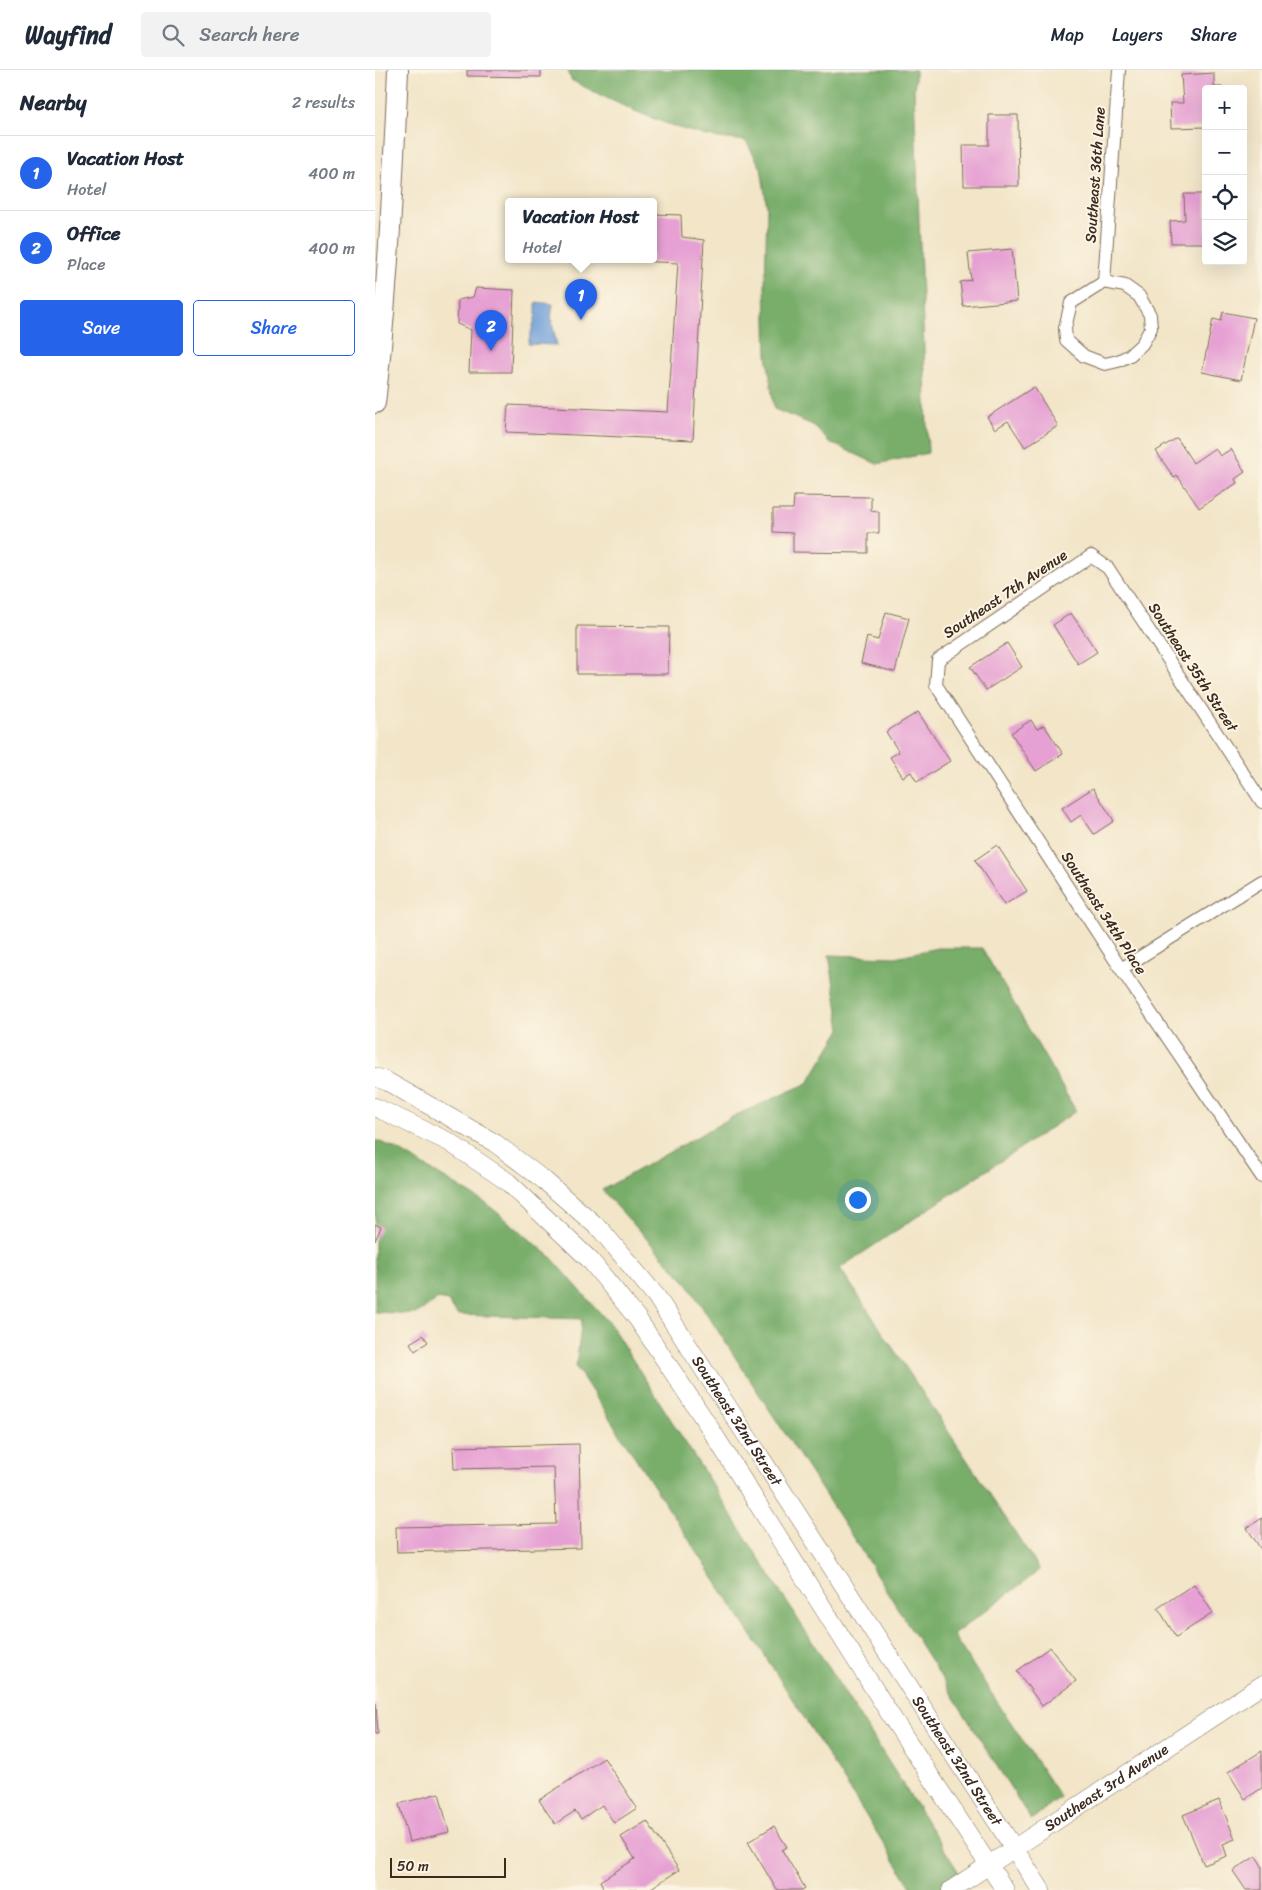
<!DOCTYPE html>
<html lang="en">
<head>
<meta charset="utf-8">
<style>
	:root { --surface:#fff; --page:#f2f2f3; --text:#1f2937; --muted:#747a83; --line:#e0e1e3; --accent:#2563eb }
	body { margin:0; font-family:Sriracha,sans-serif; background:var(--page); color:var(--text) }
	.controls { position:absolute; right:15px; top:15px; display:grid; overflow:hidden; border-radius:5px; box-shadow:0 5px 20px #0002 }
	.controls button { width:45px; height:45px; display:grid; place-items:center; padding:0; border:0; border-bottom:1px solid var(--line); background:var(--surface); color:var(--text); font:25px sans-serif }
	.scale { position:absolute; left:15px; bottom:12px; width:116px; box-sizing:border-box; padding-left:5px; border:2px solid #3b2a1e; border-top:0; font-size:14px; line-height:18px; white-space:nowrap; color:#3b2a1e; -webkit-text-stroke:4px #fcf5e5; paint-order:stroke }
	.you { position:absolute; left:482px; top:1129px; width:18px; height:18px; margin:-12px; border:4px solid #fff; border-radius:50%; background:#1a73e8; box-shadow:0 0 0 8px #1a73e833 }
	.badge { display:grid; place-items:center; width:32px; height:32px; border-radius:50%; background:var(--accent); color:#fff; font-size:16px; font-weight:700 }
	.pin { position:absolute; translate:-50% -41px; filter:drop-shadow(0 1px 2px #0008) }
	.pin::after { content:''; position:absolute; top:26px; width:18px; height:15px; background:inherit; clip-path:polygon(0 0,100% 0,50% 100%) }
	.popup { position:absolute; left:130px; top:128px; width:152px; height:65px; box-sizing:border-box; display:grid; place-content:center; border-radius:5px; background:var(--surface); filter:drop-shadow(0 1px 4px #0005); font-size:16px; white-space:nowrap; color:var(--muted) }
	.popup b { font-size:19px; color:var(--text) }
	.popup::after { content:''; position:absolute; left:50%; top:100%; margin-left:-10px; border:10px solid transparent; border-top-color:var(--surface) }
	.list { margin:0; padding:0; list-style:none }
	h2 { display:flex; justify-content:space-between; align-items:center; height:65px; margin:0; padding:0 20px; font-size:21px }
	h2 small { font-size:16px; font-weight:400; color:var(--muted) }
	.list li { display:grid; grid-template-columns:32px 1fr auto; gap:15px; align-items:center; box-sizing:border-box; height:75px; padding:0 20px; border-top:1px solid var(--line) }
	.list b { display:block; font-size:19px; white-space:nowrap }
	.list p { margin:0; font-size:16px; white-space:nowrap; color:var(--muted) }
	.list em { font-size:16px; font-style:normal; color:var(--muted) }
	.actions { display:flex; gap:10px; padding:15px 20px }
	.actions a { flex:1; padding:11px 0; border:1px solid var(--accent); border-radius:5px; text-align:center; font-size:18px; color:var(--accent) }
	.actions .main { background:var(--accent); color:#fff }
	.icon { flex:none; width:28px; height:28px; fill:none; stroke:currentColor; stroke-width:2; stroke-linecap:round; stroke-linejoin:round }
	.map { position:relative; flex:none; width:887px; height:1820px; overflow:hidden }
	header { display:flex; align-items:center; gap:30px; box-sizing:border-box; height:70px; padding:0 25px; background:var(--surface); border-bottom:1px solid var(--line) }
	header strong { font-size:24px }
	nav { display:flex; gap:28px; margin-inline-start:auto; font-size:18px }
	.search { width:350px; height:45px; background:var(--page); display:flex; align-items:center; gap:12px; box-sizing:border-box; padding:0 18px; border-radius:5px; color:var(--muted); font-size:19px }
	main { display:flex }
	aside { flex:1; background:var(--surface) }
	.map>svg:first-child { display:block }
	.forest { fill:#78ad6a; stroke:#5a6c44 }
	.water { fill:#6d9dd7; stroke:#54647a }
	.building { fill:#e6a0d3 }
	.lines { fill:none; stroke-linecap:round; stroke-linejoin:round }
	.minor-casing { stroke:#7b6b5a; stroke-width:14 }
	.secondary-casing { stroke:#7b6b5a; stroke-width:19 }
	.trunk-casing { stroke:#7b6b5a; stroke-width:22 }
	.minor { stroke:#fff; stroke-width:12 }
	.secondary { stroke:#fff; stroke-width:18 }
	.trunk { stroke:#fff; stroke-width:20 }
	.labels { text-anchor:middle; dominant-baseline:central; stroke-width:4; stroke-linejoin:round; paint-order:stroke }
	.street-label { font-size:15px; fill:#3b2a1e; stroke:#fcf5e5 }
</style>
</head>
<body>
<header>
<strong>Wayfind</strong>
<div class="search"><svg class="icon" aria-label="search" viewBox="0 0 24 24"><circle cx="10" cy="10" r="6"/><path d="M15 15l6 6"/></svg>Search here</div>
<nav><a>Map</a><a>Layers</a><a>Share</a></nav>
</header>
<main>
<aside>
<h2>Nearby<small>2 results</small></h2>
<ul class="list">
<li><span class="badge">1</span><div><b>Vacation Host</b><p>Hotel</p></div><em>400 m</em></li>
<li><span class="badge">2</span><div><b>Office</b><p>Place</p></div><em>400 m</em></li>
</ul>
<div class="actions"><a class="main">Save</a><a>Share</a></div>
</aside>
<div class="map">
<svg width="887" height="1820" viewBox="0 0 887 1820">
	<rect width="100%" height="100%" fill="#fcf5e5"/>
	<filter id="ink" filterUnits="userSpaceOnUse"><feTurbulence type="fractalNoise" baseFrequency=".02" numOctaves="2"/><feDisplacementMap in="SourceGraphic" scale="10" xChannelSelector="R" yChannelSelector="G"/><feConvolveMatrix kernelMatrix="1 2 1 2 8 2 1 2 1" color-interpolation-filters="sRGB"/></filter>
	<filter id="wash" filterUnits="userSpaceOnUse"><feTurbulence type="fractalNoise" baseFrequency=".0096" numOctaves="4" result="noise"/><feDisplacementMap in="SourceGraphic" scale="20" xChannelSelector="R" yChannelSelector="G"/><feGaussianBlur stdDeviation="1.12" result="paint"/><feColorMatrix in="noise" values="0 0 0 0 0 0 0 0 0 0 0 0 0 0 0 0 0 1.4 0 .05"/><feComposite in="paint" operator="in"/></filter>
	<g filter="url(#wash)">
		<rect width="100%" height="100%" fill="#f2e5c8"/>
		<path class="forest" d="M 193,0 L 541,0 L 539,19 L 553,383 L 502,394 L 454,372 L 438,355 L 399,339 L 392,285 L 390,216 L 392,137 L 386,98 L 371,71 C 358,69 345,69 332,66 C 284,54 240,33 196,10 Z
			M 562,878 L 607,878 L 701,1041 L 465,1198 L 665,1500 L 578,1565 L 685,1727 L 656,1750 L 484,1477 L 311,1212 L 227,1120 L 359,1046 L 433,1013 L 466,959 L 454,885 L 520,887 Z
			M 0,1070 L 20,1078 L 112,1134 L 175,1186 L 235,1254 L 585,1804 L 562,1820 L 538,1820 L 390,1586 L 201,1297 L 207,1249 L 82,1245 L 73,1231 L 63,1229 L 41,1244 L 0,1242 Z"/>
		<path class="water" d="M 161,232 L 178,234 L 176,249 L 182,275 L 153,274 L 161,245 Z"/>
		<g id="blocks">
			<path class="building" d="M 92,0 L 166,0 L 166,7 L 92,6 Z
				M 839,3 L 839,17 L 847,17 L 847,19 L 831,19 L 831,57 L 796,58 L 795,33 L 808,33 L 806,5 Z
				M 614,45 L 643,45 L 644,116 L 589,116 L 588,75 L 614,75 Z
				M 809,124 L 831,124 L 831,173 L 796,173 L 795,151 L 810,150 Z
				M 278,144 L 306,145 L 307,167 L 329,170 L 318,370 L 131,362 L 133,335 L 293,342 L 303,193 L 241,190 L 241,189 L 278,189 Z
				M 637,179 L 642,231 L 588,236 L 585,212 L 596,210 L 593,183 Z
				M 101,218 L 139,220 L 136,302 L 94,302 L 96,260 L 82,254 L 83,230 L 98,227 Z
				M 848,242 L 879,248 L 866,310 L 827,302 L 838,249 L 846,251 Z
				M 659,317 L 683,356 L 650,377 L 633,351 L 620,359 L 612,347 Z
				M 802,368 L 818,393 L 840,378 L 845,386 L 856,379 L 870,402 L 860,409 L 862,413 L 824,438 L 802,405 L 799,408 L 781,381 Z
				M 419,426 L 496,427 L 496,441 L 504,442 L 504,463 L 493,463 L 493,483 L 418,482 L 418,463 L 398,462 L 398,439 L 418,439 Z
				M 511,542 L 534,548 L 520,602 L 486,593 L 492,567 L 503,570 Z
				M 696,543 L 722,582 L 703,594 L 678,555 Z
				M 202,556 L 294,557 L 293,604 L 202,604 Z
				M 632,573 L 647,597 L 611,620 L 595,597 Z
				M 543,642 L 575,691 L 542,712 L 536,702 L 528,707 L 515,687 L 524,682 L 511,662 Z
				M 656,650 L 662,659 L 669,655 L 688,684 L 661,701 L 636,663 Z
				M 718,718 L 739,751 L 719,764 L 706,745 L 696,752 L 687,738 Z
				M 622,775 L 652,821 L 629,835 L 600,790 Z
				M 0,1154 L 6,1157 L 0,1171 Z
				M 48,1265 L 53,1272 L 40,1281 L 35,1273 Z
				M 204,1374 L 206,1478 L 22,1482 L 21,1457 L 181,1454 L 179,1397 L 79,1399 L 78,1377 Z
				M 887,1448 L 887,1481 L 872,1458 Z
				M 819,1514 L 838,1543 L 801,1567 L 783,1538 Z
				M 675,1577 L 701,1611 L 667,1636 L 642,1601 Z
				M 0,1633 L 1,1633 L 3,1664 L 0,1664 Z
				M 887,1681 L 887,1718 L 870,1729 L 853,1702 Z
				M 229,1688 L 262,1738 L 239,1753 L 227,1735 L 206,1749 L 200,1741 L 180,1754 L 164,1730 Z
				M 64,1723 L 74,1762 L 34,1772 L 24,1734 Z
				M 844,1730 L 860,1769 L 848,1774 L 852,1786 L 829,1795 L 808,1745 Z
				M 272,1751 L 304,1800 L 273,1820 L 224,1820 L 228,1817 L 225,1811 L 260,1789 L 246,1767 Z
				M 399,1756 L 412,1777 L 407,1780 L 430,1818 L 427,1820 L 402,1820 L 373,1772 Z
				M 881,1786 L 887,1796 L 887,1820 L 871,1820 L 858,1801 Z"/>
		</g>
	</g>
	<g filter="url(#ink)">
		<use href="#blocks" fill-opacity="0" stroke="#7b6b5a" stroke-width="1"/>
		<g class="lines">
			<defs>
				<path id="minor" d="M 729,212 L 750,216 L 764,226 L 775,245 L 776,258 L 767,274 L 755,285 L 743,291 L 730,294 L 709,286 L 691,270 L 690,258 L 696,233 Z
					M 729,212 L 744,0
					M 887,732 L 733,498 L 716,486 L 563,590 L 561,615 L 746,899 L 887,1107
					M 746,899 L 887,811"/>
				<g id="secondary">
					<path id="s1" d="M 0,1007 L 13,1012 L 120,1073 L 170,1111 L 226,1160 L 281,1226 L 666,1820"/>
					<path d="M 0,1037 L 74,1072 L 133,1112 L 215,1190 L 262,1248 L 333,1355 L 518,1649 L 630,1820"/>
					<path id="s2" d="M 576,1820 L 887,1615"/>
				</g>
				<path id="trunk" d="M 0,333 C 13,222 18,111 23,0"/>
			</defs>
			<use href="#minor" class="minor-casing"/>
			<use href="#secondary" class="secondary-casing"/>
			<use href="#trunk" class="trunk-casing"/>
			<use href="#minor" class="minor"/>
			<use href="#secondary" class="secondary"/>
			<use href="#trunk" class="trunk"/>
		</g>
	</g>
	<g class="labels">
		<g class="street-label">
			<text transform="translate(720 105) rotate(-86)">Southeast 36th Lane</text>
			<text transform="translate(630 524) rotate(-34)">Southeast 7th Avenue</text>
			<text transform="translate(818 597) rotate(57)">Southeast 35th Street</text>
			<text transform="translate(729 843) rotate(57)">Southeast 34th Place</text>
			<text stroke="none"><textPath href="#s1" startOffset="509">Southeast 32nd Street</textPath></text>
			<text stroke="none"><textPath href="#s1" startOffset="914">Southeast 32nd Street</textPath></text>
			<text stroke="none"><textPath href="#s2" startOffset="186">Southeast 3rd Avenue</textPath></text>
		</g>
	</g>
</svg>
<div class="controls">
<button>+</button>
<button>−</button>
<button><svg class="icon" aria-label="locate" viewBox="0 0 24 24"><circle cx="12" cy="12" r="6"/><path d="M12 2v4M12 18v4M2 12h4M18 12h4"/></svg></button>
<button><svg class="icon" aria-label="layers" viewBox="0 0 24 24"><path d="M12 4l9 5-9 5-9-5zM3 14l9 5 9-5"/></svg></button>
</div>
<div class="scale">50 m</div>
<div class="you"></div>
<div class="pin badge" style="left:206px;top:250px">1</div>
<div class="popup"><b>Vacation Host</b>Hotel</div>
<div class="pin badge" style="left:116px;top:281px">2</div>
</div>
</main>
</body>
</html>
